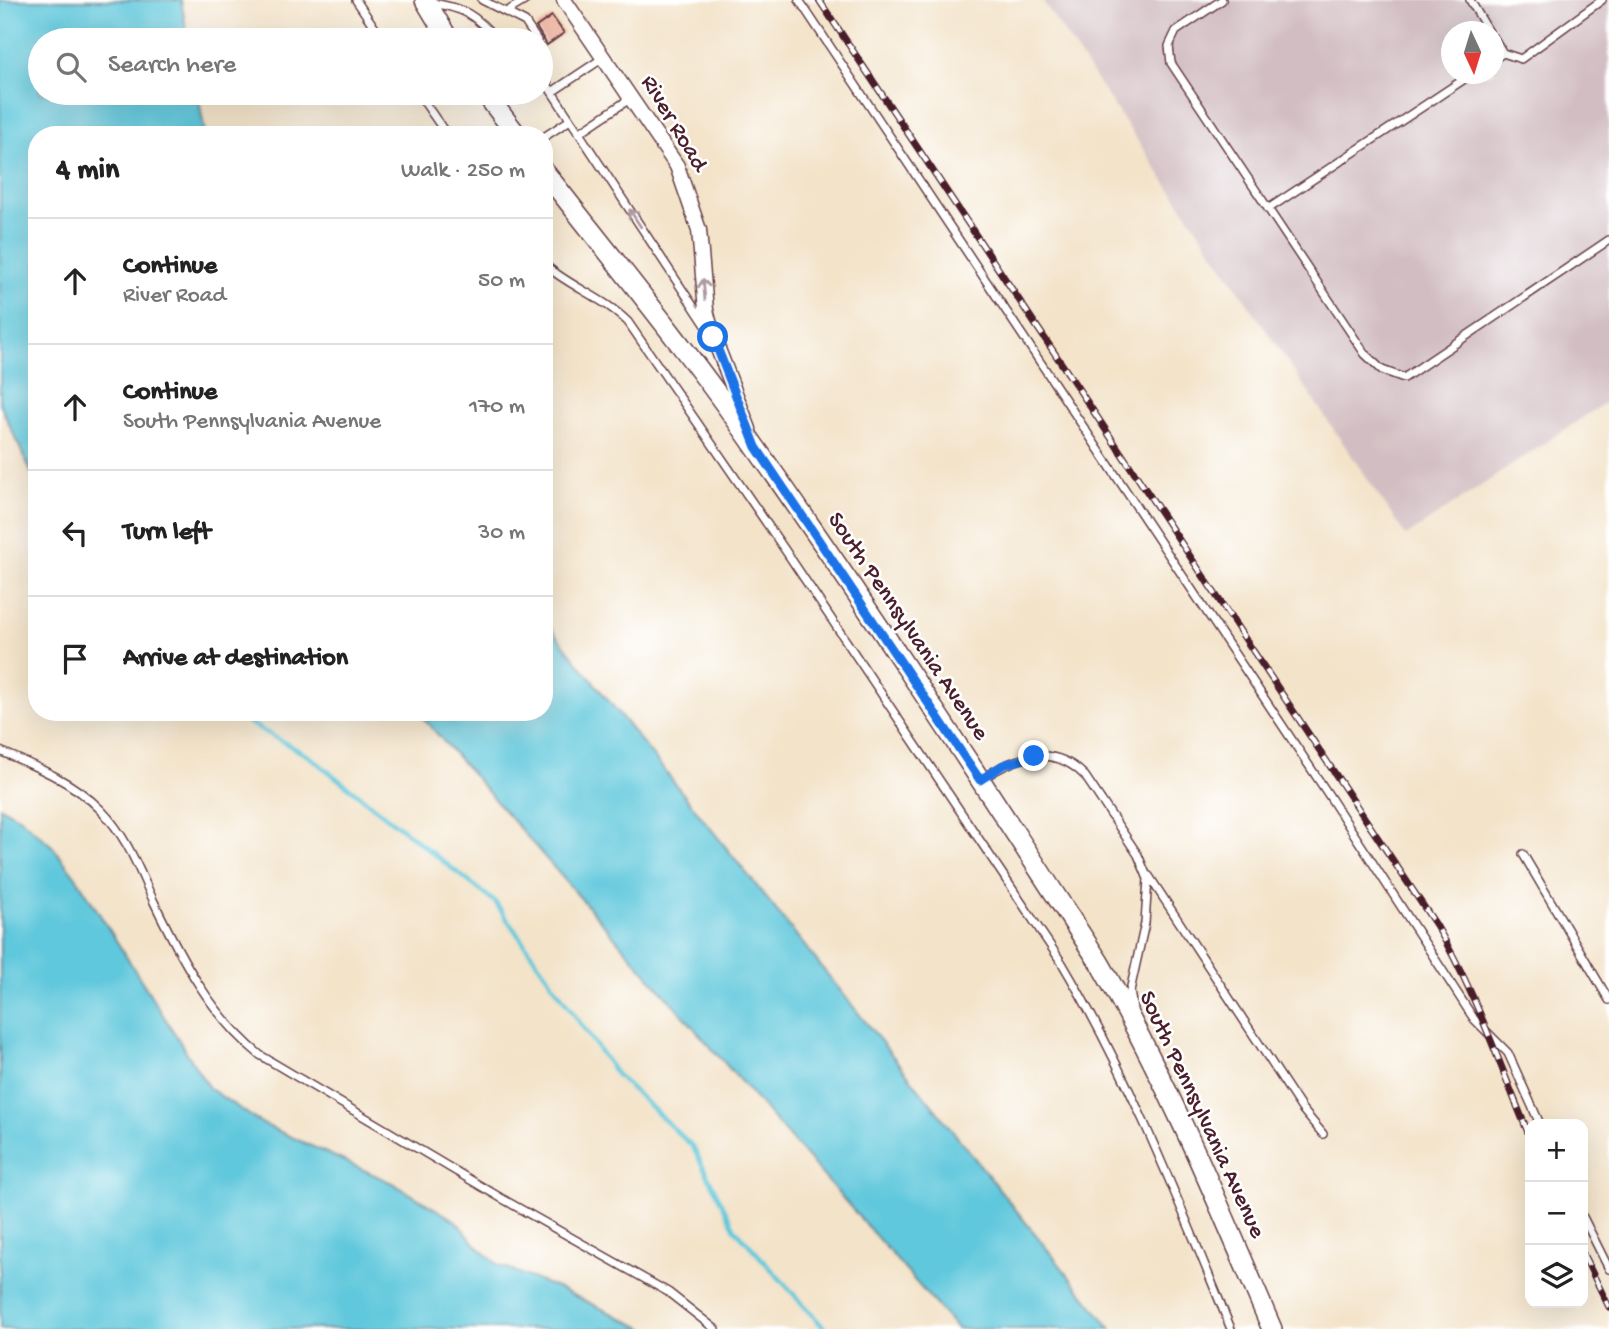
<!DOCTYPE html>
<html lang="en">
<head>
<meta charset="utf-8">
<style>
	:root { --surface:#fff; --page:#f6f6f6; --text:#222; --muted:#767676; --line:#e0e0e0 }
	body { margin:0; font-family:"Gochi Hand",sans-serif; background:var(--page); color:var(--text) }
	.controls { position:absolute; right:21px; bottom:21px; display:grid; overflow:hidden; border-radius:14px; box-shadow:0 7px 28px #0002 }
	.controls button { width:63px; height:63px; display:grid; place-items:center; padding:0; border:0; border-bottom:2px solid var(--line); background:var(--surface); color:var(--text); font:35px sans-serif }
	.compass { position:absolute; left:1441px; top:21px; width:63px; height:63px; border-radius:50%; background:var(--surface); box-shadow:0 7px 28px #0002; rotate:176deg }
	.stop { position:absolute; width:21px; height:21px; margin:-16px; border:5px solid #1a73e8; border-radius:50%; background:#fff }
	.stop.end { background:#1a73e8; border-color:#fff; box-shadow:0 2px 7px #0008 }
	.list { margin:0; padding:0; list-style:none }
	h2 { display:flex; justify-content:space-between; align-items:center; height:91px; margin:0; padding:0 28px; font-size:30px }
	h2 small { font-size:23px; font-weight:400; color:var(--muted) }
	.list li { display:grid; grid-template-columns:46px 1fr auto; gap:21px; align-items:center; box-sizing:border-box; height:126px; padding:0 28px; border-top:2px solid var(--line) }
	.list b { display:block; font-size:26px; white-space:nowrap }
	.list p { margin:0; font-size:23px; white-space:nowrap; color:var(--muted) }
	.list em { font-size:23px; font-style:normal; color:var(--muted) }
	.icon { flex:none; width:38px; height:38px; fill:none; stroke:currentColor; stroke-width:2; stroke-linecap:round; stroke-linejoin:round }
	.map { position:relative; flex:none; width:1609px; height:1329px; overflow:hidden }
	.search { position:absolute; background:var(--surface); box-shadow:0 7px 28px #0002; left:28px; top:28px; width:525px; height:77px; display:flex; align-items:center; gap:18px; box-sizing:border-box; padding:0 24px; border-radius:38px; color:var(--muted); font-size:26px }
	.panel { position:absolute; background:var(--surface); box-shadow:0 7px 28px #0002; left:28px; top:126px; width:525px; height:595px; border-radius:28px }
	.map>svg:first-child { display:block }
	.industrial { fill:#d2bec2; fill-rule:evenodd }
	.water { fill:#60c8dc; stroke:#557484; stroke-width:2 }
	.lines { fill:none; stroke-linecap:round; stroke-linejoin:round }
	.stream { stroke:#60c8dc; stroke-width:4.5 }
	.building { fill:#eaac97 }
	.lane-casing { stroke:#633c43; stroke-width:10 }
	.street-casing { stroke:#633c43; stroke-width:17 }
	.secondary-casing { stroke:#633c43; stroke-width:22 }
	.lane { stroke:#fff; stroke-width:7 }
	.street { stroke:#fff; stroke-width:14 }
	.secondary { stroke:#fff; stroke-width:19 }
	.rail-casing { stroke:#4a1f2b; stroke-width:7 }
	.rail { stroke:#fff; stroke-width:4.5; stroke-dasharray:13; stroke-linecap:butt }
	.oneway { stroke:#ae9aa0 }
	.route { stroke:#1a73e8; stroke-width:9 }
	.labels { text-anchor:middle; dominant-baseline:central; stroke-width:5; stroke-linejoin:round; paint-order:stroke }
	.street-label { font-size:24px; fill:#4a1f2b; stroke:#fff }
</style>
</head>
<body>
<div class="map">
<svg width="1609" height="1329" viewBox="0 0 1609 1329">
	<rect width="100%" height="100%" fill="#fff"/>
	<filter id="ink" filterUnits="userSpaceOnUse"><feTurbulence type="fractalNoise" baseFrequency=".0143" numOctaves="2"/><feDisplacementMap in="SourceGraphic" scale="14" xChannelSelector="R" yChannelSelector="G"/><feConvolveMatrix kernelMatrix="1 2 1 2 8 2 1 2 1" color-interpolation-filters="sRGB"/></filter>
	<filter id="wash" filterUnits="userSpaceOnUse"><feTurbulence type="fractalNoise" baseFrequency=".00686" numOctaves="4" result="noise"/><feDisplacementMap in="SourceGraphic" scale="28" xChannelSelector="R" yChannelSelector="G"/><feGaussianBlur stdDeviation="1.57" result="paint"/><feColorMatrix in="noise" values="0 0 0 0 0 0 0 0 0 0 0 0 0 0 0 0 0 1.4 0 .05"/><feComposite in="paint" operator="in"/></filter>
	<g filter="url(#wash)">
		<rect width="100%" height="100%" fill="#f3e3c9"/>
		<path class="industrial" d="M 1042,0 L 1609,0 L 1609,400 L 1406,536 ZM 1452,32 L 1494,32 L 1494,74 L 1452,74 Z"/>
		<path class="water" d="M 0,0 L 181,0 L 188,40 L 40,40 L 40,93 L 198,93 L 205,135 L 37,135 L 37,485 L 0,404 Z
			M 544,620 L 1111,1329 L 957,1329 L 418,712 L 544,712 Z
			M 0,807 L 20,818 L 53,847 L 78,880 L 209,1088 L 263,1124 L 392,1183 L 456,1221 L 476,1245 L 498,1265 L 562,1290 L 645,1329 L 0,1329 Z"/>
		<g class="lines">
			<path class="stream" d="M 230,712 L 310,757 L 495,902 L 616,1074 L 693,1147 L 735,1229 L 825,1329"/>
		</g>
		<g id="blocks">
			<path class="building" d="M 552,16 L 564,33 L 547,45 L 536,27 Z"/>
		</g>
	</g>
	<g filter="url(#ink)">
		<use href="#blocks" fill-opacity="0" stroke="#633c43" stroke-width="2"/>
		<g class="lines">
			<defs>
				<path id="lane" d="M 356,0 L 383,40
					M 482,0 L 525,22 L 537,40
					M 799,0 L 1328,794 L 1474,1019 L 1508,1053 L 1540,1124
					M 1222,0 L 1176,31 L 1169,46 L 1171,63 L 1365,354 L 1382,370 L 1404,378 L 1609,240
					M 1470,0 L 1489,32
					M 430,3 C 463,7 476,15 497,40
					M 506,12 L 526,0
					M 1494,38 L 1503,53 L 1521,59 L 1602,0
					M 541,48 L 548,86 L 707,327
					M 1494,59 L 1503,53
					M 552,92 L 603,58
					M 418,93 L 447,135
					M 579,133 L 631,98
					M 544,137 L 570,120
					M 1268,209 L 1472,74
					M 544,264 C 570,287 603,297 628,322 L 785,550 L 1062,963 C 1131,1079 1180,1205 1231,1329
					M 0,751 C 35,766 74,782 101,810 C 128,838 138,868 154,902 C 181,958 211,1015 260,1055 L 501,1198 L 668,1292 L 715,1329
					M 983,778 C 1017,756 1053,743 1085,776 L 1138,855 L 1148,879 L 1145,923 L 1130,991 L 1133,1009
					M 1523,854 L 1609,1000
					M 1149,876 L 1302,1109 L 1323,1134
					M 1583,1217 L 1609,1269"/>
				<path id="street" d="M 564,0 L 677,166 L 699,230 L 706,310 L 713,336 L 749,429"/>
				<path id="secondary" d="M 425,0 L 449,40
					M 485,93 L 517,135
					M 544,171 C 616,263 690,353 756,448 C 875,616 987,790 1099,962 C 1167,1079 1219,1205 1272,1329"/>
			</defs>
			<use href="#lane" class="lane-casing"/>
			<use href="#street" class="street-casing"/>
			<use href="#secondary" class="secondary-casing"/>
			<use href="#lane" class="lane"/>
			<use href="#street" class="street"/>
			<use href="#secondary" class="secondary"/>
			<defs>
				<path id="rail" d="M 819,0 L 1436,925 C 1476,992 1499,1065 1530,1137
					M 1583,1254 L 1609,1307"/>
			</defs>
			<use href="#rail" class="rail-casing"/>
			<use href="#rail" class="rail"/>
		</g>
		<defs><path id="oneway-shaft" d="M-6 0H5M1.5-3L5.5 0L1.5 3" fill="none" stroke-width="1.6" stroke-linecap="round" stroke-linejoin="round" transform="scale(1.75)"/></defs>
		<g class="oneway">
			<use href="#oneway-shaft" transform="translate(635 218) rotate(-123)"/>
			<use href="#oneway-shaft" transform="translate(704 289) rotate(-95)"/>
		</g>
	</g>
	<g class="lines" filter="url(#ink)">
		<path class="route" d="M 713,337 L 756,447 L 980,780 L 1003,765 L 1034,756"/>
	</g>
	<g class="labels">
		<g class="street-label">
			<text transform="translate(673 124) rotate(59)">River Road</text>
			<text transform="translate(907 627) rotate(56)">South Pennsylvania Avenue</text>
			<text transform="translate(1201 1115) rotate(65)">South Pennsylvania Avenue</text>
		</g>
	</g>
</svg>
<div class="controls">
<button>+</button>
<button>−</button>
<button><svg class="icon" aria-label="layers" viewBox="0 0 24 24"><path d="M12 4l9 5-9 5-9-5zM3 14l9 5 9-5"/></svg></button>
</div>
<svg class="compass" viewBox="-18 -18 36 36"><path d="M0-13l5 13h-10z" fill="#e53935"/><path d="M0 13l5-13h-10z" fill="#767676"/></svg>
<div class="stop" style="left:713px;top:337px"></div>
<div class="stop end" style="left:1034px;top:756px"></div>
<div class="search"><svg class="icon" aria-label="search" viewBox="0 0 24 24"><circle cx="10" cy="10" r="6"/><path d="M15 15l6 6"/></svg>Search here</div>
<section class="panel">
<h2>4 min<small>Walk · 250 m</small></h2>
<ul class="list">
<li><svg class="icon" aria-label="ahead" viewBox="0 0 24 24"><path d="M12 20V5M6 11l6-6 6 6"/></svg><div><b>Continue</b><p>River Road</p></div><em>50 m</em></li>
<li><svg class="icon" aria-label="ahead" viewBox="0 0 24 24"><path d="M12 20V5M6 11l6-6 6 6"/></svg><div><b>Continue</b><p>South Pennsylvania Avenue</p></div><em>170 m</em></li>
<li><svg class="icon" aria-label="left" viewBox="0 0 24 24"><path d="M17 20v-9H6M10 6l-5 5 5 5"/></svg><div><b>Turn left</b></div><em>30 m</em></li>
<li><svg class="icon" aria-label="arrive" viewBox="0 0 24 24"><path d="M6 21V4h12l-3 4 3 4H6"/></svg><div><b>Arrive at destination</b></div></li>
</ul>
</section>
</div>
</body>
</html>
